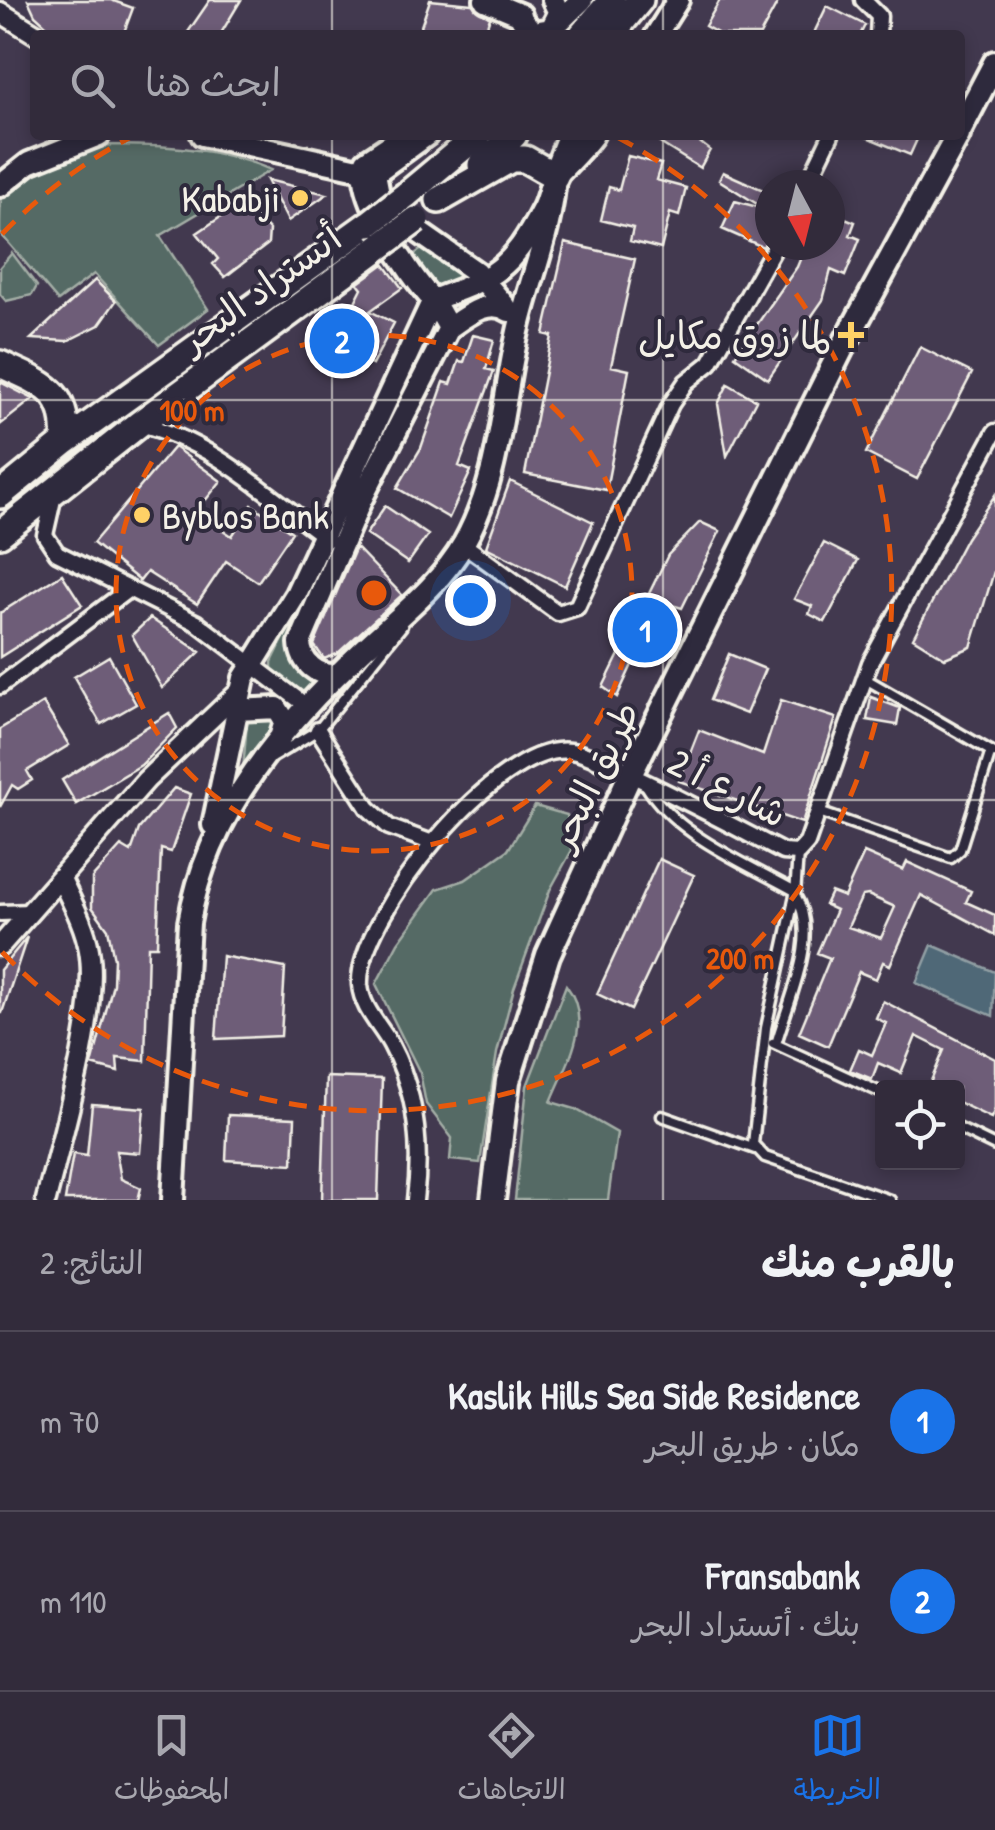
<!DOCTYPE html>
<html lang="ar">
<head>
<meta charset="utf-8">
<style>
	:root { --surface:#322b3b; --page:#3d3746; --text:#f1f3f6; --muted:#a8a7af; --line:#4d4755; --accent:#1a73e8 }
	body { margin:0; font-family:"Patrick Hand","Playpen Sans Arabic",sans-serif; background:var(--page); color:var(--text); direction:rtl }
	.controls { position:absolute; right:30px; bottom:30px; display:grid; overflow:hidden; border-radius:10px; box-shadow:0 5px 15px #0003 }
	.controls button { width:90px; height:90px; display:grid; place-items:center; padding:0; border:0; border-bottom:2px solid var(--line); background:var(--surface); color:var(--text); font:50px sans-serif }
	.compass { position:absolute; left:755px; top:170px; width:90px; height:90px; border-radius:50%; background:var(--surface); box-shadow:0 5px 15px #0003; rotate:173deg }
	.you { position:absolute; left:470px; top:600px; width:35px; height:35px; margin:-25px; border:8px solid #fff; border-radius:50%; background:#1a73e8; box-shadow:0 0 0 15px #1a73e833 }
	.badge { display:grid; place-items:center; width:65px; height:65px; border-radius:50%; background:var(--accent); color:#fff; font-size:32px; font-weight:700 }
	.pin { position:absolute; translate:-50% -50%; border:5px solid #fff; box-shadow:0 2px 10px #0006 }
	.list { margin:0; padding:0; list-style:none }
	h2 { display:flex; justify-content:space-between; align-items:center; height:130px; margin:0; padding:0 40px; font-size:42px }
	h2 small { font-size:32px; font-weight:400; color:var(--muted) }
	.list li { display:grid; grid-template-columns:65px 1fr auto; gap:30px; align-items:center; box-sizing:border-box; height:180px; padding:0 40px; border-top:2px solid var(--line) }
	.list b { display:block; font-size:38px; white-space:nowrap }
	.list p { margin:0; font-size:32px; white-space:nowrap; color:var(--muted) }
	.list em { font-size:32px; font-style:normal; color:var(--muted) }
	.icon { flex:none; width:55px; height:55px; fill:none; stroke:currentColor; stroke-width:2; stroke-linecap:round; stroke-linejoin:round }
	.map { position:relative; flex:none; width:995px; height:1200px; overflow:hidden; direction:ltr }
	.search { position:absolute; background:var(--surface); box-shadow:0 5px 15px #0003; left:30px; right:30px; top:30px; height:110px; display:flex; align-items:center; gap:25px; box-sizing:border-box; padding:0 35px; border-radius:10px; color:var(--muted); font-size:38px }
	.sheet { height:490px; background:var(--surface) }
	nav { display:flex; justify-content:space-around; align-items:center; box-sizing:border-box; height:140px; border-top:2px solid var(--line); background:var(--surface); font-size:28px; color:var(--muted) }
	nav a { display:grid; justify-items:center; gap:5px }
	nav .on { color:var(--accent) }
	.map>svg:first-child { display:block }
	.green { fill:#546a65; stroke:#a4aea6; stroke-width:2.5 }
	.water { fill:#4f6877; stroke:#919fa4; stroke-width:2.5 }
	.building { fill:#6e5d78; stroke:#f4f1e8; stroke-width:2.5; fill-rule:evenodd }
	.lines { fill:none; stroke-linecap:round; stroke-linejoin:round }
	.service-casing { stroke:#f4f1e8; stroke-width:15 }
	.minor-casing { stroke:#f4f1e8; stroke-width:21 }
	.tertiary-casing { stroke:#f4f1e8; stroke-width:25 }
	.secondary-casing { stroke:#f4f1e8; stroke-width:28 }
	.primary-casing { stroke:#f4f1e8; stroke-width:30 }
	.motorway-casing { stroke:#f4f1e8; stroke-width:32 }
	.service { stroke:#2f2a3d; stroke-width:8 }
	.minor { stroke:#2f2a3d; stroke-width:14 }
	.tertiary { stroke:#2f2a3d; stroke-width:18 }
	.secondary { stroke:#2f2a3d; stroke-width:20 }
	.primary { stroke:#2f2a3d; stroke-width:22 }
	.motorway { stroke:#2f2a3d; stroke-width:25 }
	.motorway-bridge-casing { stroke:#f4f1e8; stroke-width:32; stroke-linecap:butt }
	.motorway-bridge { stroke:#2f2a3d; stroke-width:25 }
	.grid { fill:none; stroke:#f4f1e8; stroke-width:2.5; stroke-opacity:0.55 }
	.ring { fill:none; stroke:#e8590c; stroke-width:5; stroke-dasharray:18 12 }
	.poi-dot { fill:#ffd166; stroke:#2f2a3d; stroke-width:4 }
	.labels { text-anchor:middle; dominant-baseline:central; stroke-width:8; stroke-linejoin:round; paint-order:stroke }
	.poi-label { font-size:38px; fill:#f4f1e8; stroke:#2f2a3d; text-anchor:end }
	.street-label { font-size:38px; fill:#f4f1e8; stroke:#2f2a3d }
	.centre { fill:#e8590c; stroke:#2f2a3d; stroke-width:5 }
	.ring-label { font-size:30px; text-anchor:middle; font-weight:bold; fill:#e8590c; stroke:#2f2a3d; stroke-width:8; stroke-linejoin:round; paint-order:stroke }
</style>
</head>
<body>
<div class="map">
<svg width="995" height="1200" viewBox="0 0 995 1200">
	<rect width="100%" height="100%" fill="#42394f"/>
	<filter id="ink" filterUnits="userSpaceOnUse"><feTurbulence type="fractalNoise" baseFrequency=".01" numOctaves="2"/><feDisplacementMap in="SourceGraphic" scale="20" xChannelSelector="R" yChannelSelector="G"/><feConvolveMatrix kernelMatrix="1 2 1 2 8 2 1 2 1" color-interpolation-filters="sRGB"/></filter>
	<g filter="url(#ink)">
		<path class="green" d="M 99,145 C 158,145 216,146 271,170 L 160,236 L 208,309 L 159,345 L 94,274 L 58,301 L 0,233 C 0,224 0,209 1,201 C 13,168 70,155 99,145 Z
			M 423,248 L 475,278 L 439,292 L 411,257 Z
			M 12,253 L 37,286 L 32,295 L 6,301 L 0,294 L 0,267 Z
			M 320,564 L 325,568 L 293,649 L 313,681 L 302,697 L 272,673 L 272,662 Z
			M 276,717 L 242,781 L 247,722 Z
			M 535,806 L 567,815 L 572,850 L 550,890 L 514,988 L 497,1053 L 480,1163 L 450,1160 L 452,1138 L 426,1104 L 420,1073 L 376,984 L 398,943 L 437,889 L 465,880 L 508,850 Z
			M 566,985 C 595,1022 566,1064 551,1102 L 575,1109 L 617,1133 L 608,1200 L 515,1200 L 527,1086 Z"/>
		<path class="water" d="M 932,945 L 995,972 L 993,1016 L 916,983 Z"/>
		<path class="building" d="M 28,0 L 111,0 L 133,8 L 123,35 L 57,35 L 35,15 Z
			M 210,0 L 241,0 L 220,35 L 186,35 Z
			M 430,0 L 472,4 L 490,17 L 484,35 L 418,35 Z
			M 720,0 L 779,0 L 760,35 L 721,35 L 705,26 Z
			M 827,6 L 865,25 L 860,35 L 813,35 Z
			M 647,135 L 701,135 L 698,141 L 710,150 L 700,168 Z
			M 862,135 L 919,135 L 910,155 Z
			M 628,156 L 661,164 L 656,180 L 686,188 L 679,216 L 670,213 L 661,249 L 630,241 L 633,228 L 601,220 L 609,187 L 619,190 Z
			M 723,172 L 770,193 L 770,232 L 763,247 L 722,229 L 735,201 L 765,209 L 719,180 Z
			M 267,180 L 327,194 L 288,221 Z
			M 246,205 L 269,230 L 268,244 L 225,277 L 213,264 L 218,259 L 197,233 L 237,206 L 240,210 Z
			M 830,212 L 855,222 L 850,235 L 860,239 L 845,276 L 831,270 L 823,300 L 768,379 L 735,356 L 797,267 L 806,245 L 830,245 Z
			M 565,243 L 635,259 L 611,366 L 629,370 L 606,490 L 525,474 L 552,336 L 544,334 Z
			M 384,264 L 402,288 L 370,311 L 394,323 L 372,365 L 333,346 L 362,288 L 358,283 Z
			M 95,280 L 116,301 L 99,325 L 67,341 L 31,339 Z
			M 473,335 L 494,340 L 486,369 L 494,371 L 459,466 L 471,471 L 449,518 L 397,488 L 421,448 L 444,382 L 451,384 L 459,361 L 464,362 Z
			M 920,347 L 972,373 L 917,479 L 866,453 Z
			M 0,382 L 33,399 L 0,425 Z
			M 728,384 L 756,400 L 727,456 L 718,404 Z
			M 174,447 L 221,481 L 196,512 L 232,536 L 252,505 L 292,532 L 258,582 L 226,561 L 197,604 L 147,572 L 140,581 L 93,543 Z
			M 510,481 L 593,522 L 565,586 L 486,547 Z
			M 995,495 L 995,568 L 971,647 L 945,658 L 913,638 L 966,538 Z
			M 385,506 L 428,535 L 408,563 L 366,534 Z
			M 700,522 L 720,531 L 682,608 L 672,605 L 647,654 L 638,652 L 617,697 L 603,687 L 668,555 Z
			M 824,543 L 858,560 L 825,622 L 809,614 L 812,606 L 794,599 Z
			M 356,547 L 402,595 L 337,654 L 324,659 L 314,645 Z
			M 62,574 L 82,605 L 0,657 L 0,613 Z
			M 150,618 L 200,652 L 162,688 L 132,635 Z
			M 729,654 L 765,669 L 746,714 L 710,700 Z
			M 109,656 L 136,704 L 101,724 L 74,677 Z
			M 871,697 L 900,708 L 897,725 L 867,720 Z
			M 781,700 L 836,718 L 802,823 L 679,781 L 699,730 L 763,755 Z
			M 43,703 L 69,745 L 27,771 L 32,780 L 18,789 L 12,785 L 0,807 L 0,729 Z
			M 169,713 L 177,728 L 141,765 L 76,804 L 62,780 Z
			M 174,788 L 191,794 L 171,852 L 161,849 L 157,946 L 148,946 L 145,1061 L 117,1058 L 118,1072 L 92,1065 L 113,984 L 114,959 L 108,929 L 92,907 L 92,878 L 121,846 L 131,852 L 139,829 Z
			M 864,853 L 903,870 L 907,862 L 971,891 L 966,902 L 995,915 L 995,935 L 921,895 L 890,965 L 883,962 L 876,979 L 859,972 L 828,1046 L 799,1033 L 830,958 L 817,953 L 836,910 L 825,905 L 831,892 L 844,897 ZM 868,895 L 895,907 L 881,938 L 848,927 L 862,896 Z
			M 659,859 L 694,875 L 631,1010 L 597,994 Z
			M 27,937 L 2,1013 L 0,1013 L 0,970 Z
			M 222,956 L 285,968 L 281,1036 L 216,1039 Z
			M 883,1001 L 995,1059 L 995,1109 L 991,1118 L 958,1102 L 958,1088 L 928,1088 L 944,1050 L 916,1036 L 901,1073 L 878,1063 L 872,1079 L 850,1070 L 859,1049 L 872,1055 L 886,1023 L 876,1018 Z
			M 326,1077 L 382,1079 L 378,1200 L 322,1200 Z
			M 92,1104 L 144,1108 L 140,1153 L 116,1151 L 121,1179 L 141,1188 L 138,1200 L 65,1200 L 73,1154 L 87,1156 Z
			M 228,1115 L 295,1118 L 293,1164 L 226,1160 Z"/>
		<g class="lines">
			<defs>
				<path id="service" d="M 864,678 L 994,753
					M 273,757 L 318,730 L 402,626
					M 645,784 C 676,836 744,862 795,891
					M 819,812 L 951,858 L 960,850 L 991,751
					M 798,853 L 795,895 L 766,1028 L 753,1144 L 765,1157 L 890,1200
					M 773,1043 L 882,1093
					M 776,1044 C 788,1000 821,936 795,895
					M 662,1116 L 755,1149
					M 958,1128 L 995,1146"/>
				<path id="minor" d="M 863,0 L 879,16 L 878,35
					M 807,185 L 831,135
					M 139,424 C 213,441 268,496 328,539
					M 54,495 L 45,535 L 57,553 L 197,623 L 308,707
					M 463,544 L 558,613 L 577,607 L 671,404 L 686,382 L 710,363 L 776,245
					M 0,686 L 129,589
					M 318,730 L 368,808 L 389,827 L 430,842
					M 0,913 L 31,912
					M 415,1200 C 422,1146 417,1094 391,1045 C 381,1026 362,1009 360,985 C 356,919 498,739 571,751 C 587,753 604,764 620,770 C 675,795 729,824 783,852 L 798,853 L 807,843 L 870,663 L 995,432"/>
				<path id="tertiary" d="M 0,12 L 37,35
					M 0,946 L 146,780 L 240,691
					M 46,1200 C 61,1139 100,1009 89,950 C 85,926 72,902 61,879"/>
				<path id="secondary" d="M 485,0 L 521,15
					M 521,18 L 533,32 L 551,29 L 559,13 L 553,0
					M 556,25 L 582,0
					M 656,35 L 678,0
					M 202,135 L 363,170
					M 0,186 L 29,163 L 99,135
					M 379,194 L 375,173 L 427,135
					M 397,217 L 476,272 L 506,307
					M 449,328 C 466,316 489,297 509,311
					M 336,675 C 317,676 301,663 300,643 L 361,500 L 449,328 L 433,300 C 495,277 511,270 542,210 C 548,200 549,183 557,175 C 569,162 582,150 593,135
					M 237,710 L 277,708 L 285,721 L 280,738
					M 213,825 L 244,678 L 296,594 L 433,300 C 410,277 354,192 366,161 L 405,135
					M 173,1200 L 189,923 C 207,811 285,723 365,648 C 399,616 441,584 464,543 C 502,475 502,396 520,323 C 533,270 551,233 555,176"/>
				<path id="primary" d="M 960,130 L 995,63
					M 493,1200 L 508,1081 L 548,955 L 630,775 L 841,350 L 958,135"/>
				<path id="motorway" d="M 582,35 L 612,0
					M 611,35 L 640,0
					M 481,165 L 514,135
					M 406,195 L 478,135
					M 439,200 L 511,159 L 525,159 L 555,176 L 571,135
					M 0,364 C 42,384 69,389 65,442
					M 0,495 L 65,442 L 370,223
					M 0,534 L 139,424 L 377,249"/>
			</defs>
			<use href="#service" class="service-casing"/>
			<use href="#minor" class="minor-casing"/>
			<use href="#tertiary" class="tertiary-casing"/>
			<use href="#secondary" class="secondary-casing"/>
			<use href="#primary" class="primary-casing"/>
			<use href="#motorway" class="motorway-casing"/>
			<use href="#service" class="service"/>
			<use href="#minor" class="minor"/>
			<use href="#tertiary" class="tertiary"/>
			<use href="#secondary" class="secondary"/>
			<use href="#primary" class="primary"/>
			<use href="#motorway" class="motorway"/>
			<defs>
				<path id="motorway-bridge" d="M 370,223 L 406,195
					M 377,249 L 416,220"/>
			</defs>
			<use href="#motorway-bridge" class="motorway-bridge-casing"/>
			<use href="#motorway-bridge" class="motorway-bridge"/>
		</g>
	</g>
	<path class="grid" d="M 332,0 L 332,35M 663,0 L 663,35M 332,135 L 332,1200M 663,135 L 663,1200M 0,400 L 995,400M 0,800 L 995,800"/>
	<g class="ring">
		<circle cx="374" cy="593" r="258"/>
		<path d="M2 234A517 517 0 0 1 131 137M617 137A517 517 0 1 1 2 952"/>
	</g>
	<g class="poi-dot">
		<circle cx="300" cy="198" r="10"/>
		<path d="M846 320h10v10h10v10h-10v10h-10v-10h-10v-10h10z"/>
		<circle cx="142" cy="515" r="10"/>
	</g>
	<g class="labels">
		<g class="poi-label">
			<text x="280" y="198">Kababji</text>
			<text x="831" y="335">لما زوق مكايل</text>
			<text x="162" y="515" text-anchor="start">Byblos Bank</text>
		</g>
		<g class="street-label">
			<text transform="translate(260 288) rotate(-36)">أتستراد البحر</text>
			<text transform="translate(593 775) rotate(-64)">طريق البحر</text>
			<text transform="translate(728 787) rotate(27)">شارع أ 2</text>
		</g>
	</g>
	<circle cx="374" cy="593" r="15" class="centre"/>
	<g class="ring-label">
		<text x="192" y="421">100 m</text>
		<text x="740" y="969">200 m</text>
	</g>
</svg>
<div class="controls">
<button><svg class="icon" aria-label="locate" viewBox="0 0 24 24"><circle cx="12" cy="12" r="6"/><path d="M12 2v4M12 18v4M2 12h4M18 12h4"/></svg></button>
</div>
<svg class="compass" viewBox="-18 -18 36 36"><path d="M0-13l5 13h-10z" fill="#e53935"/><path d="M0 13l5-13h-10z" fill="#a8a7af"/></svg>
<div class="you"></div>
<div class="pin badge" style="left:645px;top:630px">1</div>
<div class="pin badge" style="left:342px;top:341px">2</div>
<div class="search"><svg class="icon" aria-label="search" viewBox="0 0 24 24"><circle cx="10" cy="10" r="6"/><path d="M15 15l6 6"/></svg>ابحث هنا</div>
</div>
<section class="sheet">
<h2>بالقرب منك<small>النتائج: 2</small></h2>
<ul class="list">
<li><span class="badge">1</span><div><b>Kaslik Hills Sea Side Residence</b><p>مكان · طريق البحر</p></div><em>70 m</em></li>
<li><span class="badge">2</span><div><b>Fransabank</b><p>بنك · أتستراد البحر</p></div><em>110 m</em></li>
</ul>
</section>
<nav>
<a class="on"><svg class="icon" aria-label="map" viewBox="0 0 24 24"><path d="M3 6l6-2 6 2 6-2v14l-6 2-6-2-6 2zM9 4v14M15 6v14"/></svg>الخريطة</a>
<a><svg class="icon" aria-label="directions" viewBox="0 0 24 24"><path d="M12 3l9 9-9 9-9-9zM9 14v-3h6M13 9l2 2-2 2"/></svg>الاتجاهات</a>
<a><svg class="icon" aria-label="saved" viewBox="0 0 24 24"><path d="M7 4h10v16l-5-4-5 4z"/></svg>المحفوظات</a>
</nav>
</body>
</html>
